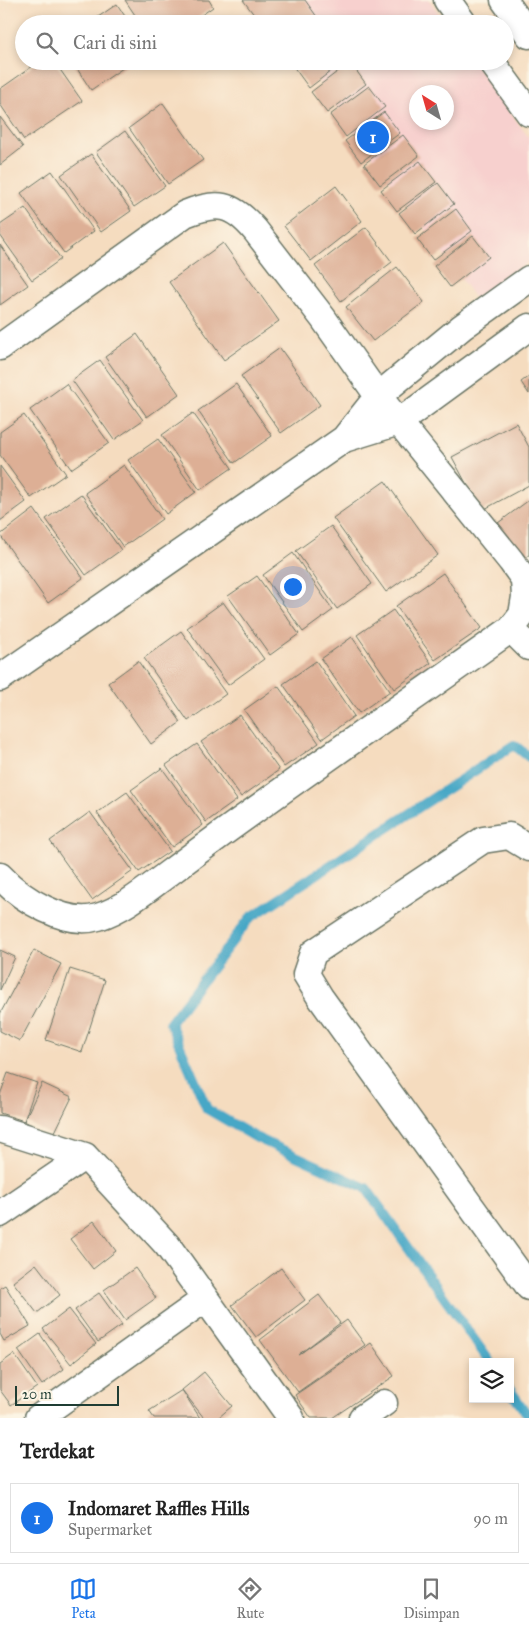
<!DOCTYPE html>
<html lang="id">
<head>
<meta charset="utf-8">
<style>
	:root { --surface:#fff; --page:#f6f6f6; --text:#222; --muted:#767676; --line:#e0e0e0; --accent:#1a73e8 }
	body { margin:0; font-family:"IM FELL Great Primer",serif; background:var(--page); color:var(--text) }
	.controls { position:absolute; right:15px; bottom:15px; display:grid; overflow:hidden; border-radius:0px; box-shadow:0 2px 8px #0003 }
	.controls button { width:45px; height:45px; display:grid; place-items:center; padding:0; border:0; border-bottom:1px solid var(--line); background:var(--surface); color:var(--text); font:25px sans-serif }
	.compass { position:absolute; left:409px; top:85px; width:45px; height:45px; border-radius:50%; background:var(--surface); box-shadow:0 2px 8px #0003; rotate:323deg }
	.scale { position:absolute; left:15px; bottom:12px; width:104px; box-sizing:border-box; padding-left:5px; border:2px solid #1f3d34; border-top:0; font-size:14px; line-height:18px; white-space:nowrap; color:#1f3d34; -webkit-text-stroke:4px #fcf5e5; paint-order:stroke }
	.you { position:absolute; left:292px; top:586px; width:18px; height:18px; margin:-12px; border:4px solid #fff; border-radius:50%; background:#1a73e8; box-shadow:0 0 0 8px #1a73e833 }
	.badge { display:grid; place-items:center; width:32px; height:32px; border-radius:50%; background:var(--accent); color:#fff; font-size:16px; font-weight:700 }
	.pin { position:absolute; translate:-50% -50%; border:2px solid #fff; box-shadow:0 1px 5px #0006 }
	.list { margin:0; padding:0; list-style:none }
	h2 { display:flex; justify-content:space-between; align-items:center; height:65px; margin:0; padding:0 20px; font-size:21px }
	h2 small { font-size:16px; font-weight:400; color:var(--muted) }
	.list li { display:grid; grid-template-columns:32px 1fr auto; gap:15px; align-items:center; box-sizing:border-box; height:70px; margin:0 10px 10px; padding:0 10px; border:1px solid var(--line); border-radius:0px }
	.list b { display:block; font-size:19px; white-space:nowrap }
	.list p { margin:0; font-size:16px; white-space:nowrap; color:var(--muted) }
	.list em { font-size:16px; font-style:normal; color:var(--muted) }
	.icon { flex:none; width:28px; height:28px; fill:none; stroke:currentColor; stroke-width:2; stroke-linecap:round; stroke-linejoin:round }
	.map { position:relative; flex:none; width:529px; height:1418px; overflow:hidden }
	.search { position:absolute; background:var(--surface); box-shadow:0 2px 8px #0003; left:15px; right:15px; top:15px; height:55px; display:flex; align-items:center; gap:12px; box-sizing:border-box; padding:0 18px; border-radius:28px; color:var(--muted); font-size:19px }
	.sheet { height:145px; background:var(--surface) }
	nav { display:flex; justify-content:space-around; align-items:center; box-sizing:border-box; height:70px; border-top:1px solid var(--line); background:var(--surface); font-size:14px; color:var(--muted) }
	nav a { display:grid; justify-items:center; gap:2px }
	nav .on { color:var(--accent) }
	.map>svg:first-child { display:block }
	.built { fill:#f7d0ce; fill-rule:evenodd }
	.lines { fill:none; stroke-linecap:round; stroke-linejoin:round }
	.stream { stroke:#47a7c6; stroke-width:10 }
	.building { fill:#ddaf95 }
	.street-casing { stroke:#6a7565; stroke-width:29 }
	.street { stroke:#fff; stroke-width:26 }
</style>
</head>
<body>
<div class="map">
<svg width="529" height="1418" viewBox="0 0 529 1418">
	<rect width="100%" height="100%" fill="#fcf5e5"/>
	<filter id="ink" filterUnits="userSpaceOnUse"><feTurbulence type="fractalNoise" baseFrequency=".02" numOctaves="2"/><feDisplacementMap in="SourceGraphic" scale="10" xChannelSelector="R" yChannelSelector="G"/><feConvolveMatrix kernelMatrix="1 2 1 2 8 2 1 2 1" color-interpolation-filters="sRGB"/></filter>
	<filter id="wash" filterUnits="userSpaceOnUse"><feTurbulence type="fractalNoise" baseFrequency=".0096" numOctaves="4" result="noise"/><feDisplacementMap in="SourceGraphic" scale="20" xChannelSelector="R" yChannelSelector="G"/><feGaussianBlur stdDeviation="1.12" result="paint"/><feColorMatrix in="noise" values="0 0 0 0 0 0 0 0 0 0 0 0 0 0 0 0 0 1.4 0 .05"/><feComposite in="paint" operator="in"/></filter>
	<g filter="url(#wash)">
		<rect width="100%" height="100%" fill="#f5dcbf"/>
		<path class="built" d="M 260,0 L 429,0 L 446,24 L 277,24 Z
			M 304,61 L 473,61 L 529,138 L 529,261 L 477,301 ZM 416,92 L 446,92 L 446,122 L 416,122 Z"/>
		<g class="lines">
			<path class="stream" d="M 490,1362 L 366,1188 L 257,1138 L 207,1109 L 170,1023 L 250,918 L 514,745 L 529,757
				M 510,1390 L 529,1417"/>
		</g>
		<g id="blocks">
			<path class="building" d="M 125,0 L 209,0 L 213,7 L 189,24 L 141,24 Z
				M 243,0 L 305,0 L 322,24 L 261,24 Z
				M 117,4 L 130,24 L 88,24 Z
				M 40,61 L 54,61 L 82,101 L 24,140 L 0,104 L 0,89 Z
				M 72,61 L 133,61 L 91,90 Z
				M 300,61 L 344,61 L 309,88 L 293,66 Z
				M 350,62 L 366,84 L 327,113 L 311,92 Z
				M 369,86 L 385,107 L 346,137 L 330,115 Z
				M 163,103 L 203,160 L 168,184 L 129,128 Z
				M 384,112 L 400,133 L 361,162 L 345,141 Z
				M 0,117 L 23,147 L 0,165 Z
				M 125,131 L 165,186 L 134,207 L 96,152 Z
				M 403,135 L 419,156 L 380,185 L 364,164 Z
				M 91,154 L 131,211 L 101,232 L 61,175 Z
				M 420,161 L 436,182 L 397,211 L 381,190 Z
				M 52,171 L 94,231 L 64,253 L 21,193 Z
				M 438,183 L 454,204 L 415,234 L 399,213 Z
				M 336,186 L 362,221 L 311,261 L 284,226 Z
				M 25,208 L 61,259 L 32,280 L 0,235 L 0,225 Z
				M 456,209 L 472,231 L 433,260 L 417,239 Z
				M 366,227 L 392,262 L 341,301 L 315,266 Z
				M 473,236 L 489,257 L 450,287 L 434,266 Z
				M 223,243 L 279,321 L 224,360 L 169,282 Z
				M 0,245 L 28,285 L 0,305 Z
				M 397,267 L 424,302 L 373,341 L 346,307 Z
				M 137,334 L 179,394 L 147,417 L 105,357 Z
				M 280,348 L 320,405 L 281,433 L 241,376 Z
				M 100,360 L 143,420 L 114,440 L 72,380 Z
				M 529,376 L 529,394 L 521,382 Z
				M 66,384 L 109,443 L 71,469 L 30,410 Z
				M 236,384 L 272,436 L 234,463 L 198,411 Z
				M 193,413 L 232,468 L 200,490 L 162,435 Z
				M 24,415 L 66,474 L 31,498 L 0,455 L 0,432 Z
				M 516,423 L 529,447 L 529,485 L 481,511 L 452,457 Z
				M 158,439 L 196,492 L 166,514 L 128,460 Z
				M 124,465 L 162,519 L 123,547 L 85,493 Z
				M 0,466 L 26,502 L 0,521 Z
				M 385,481 L 438,555 L 386,592 L 333,518 Z
				M 81,494 L 121,550 L 86,575 L 46,519 Z
				M 529,500 L 529,555 L 520,561 L 494,526 Z
				M 34,509 L 83,578 L 48,603 L 0,535 Z
				M 331,526 L 372,584 L 337,609 L 296,551 Z
				M 293,553 L 333,610 L 303,632 L 263,575 Z
				M 443,573 L 482,628 L 435,660 L 396,606 Z
				M 257,576 L 299,634 L 270,655 L 228,596 Z
				M 223,602 L 264,659 L 228,685 L 187,628 Z
				M 393,610 L 431,663 L 394,689 L 357,635 Z
				M 181,631 L 226,694 L 188,721 L 144,658 Z
				M 352,637 L 390,691 L 359,713 L 321,659 Z
				M 138,661 L 181,722 L 151,744 L 108,683 Z
				M 316,661 L 354,716 L 322,739 L 283,684 Z
				M 278,686 L 319,743 L 284,767 L 244,710 Z
				M 240,715 L 279,770 L 241,797 L 201,742 Z
				M 197,744 L 237,800 L 206,822 L 166,765 Z
				M 162,768 L 203,825 L 172,847 L 131,790 Z
				M 127,792 L 170,851 L 139,872 L 97,813 Z
				M 90,812 L 133,871 L 92,900 L 50,841 Z
				M 0,950 L 15,957 L 0,990 Z
				M 34,950 L 61,964 L 20,1041 L 0,1031 L 0,1014 Z
				M 70,969 L 105,980 L 82,1052 L 46,1040 Z
				M 8,1073 L 37,1083 L 24,1121 L 0,1113 L 0,1095 Z
				M 42,1083 L 72,1097 L 53,1136 L 24,1121 Z
				M 94,1221 L 116,1251 L 93,1269 L 70,1239 Z
				M 36,1264 L 60,1295 L 37,1313 L 13,1282 Z
				M 135,1268 L 156,1298 L 125,1320 L 104,1290 Z
				M 281,1268 L 305,1300 L 256,1337 L 232,1305 Z
				M 5,1285 L 30,1326 L 4,1341 L 0,1334 L 0,1288 Z
				M 99,1293 L 122,1325 L 98,1342 L 75,1310 Z
				M 319,1295 L 340,1323 L 298,1355 L 347,1320 L 365,1345 L 298,1392 L 260,1340 Z
				M 69,1309 L 96,1344 L 71,1364 L 43,1329 Z
				M 40,1334 L 64,1369 L 42,1385 L 18,1350 Z
				M 371,1343 L 394,1376 L 332,1418 L 311,1418 L 295,1395 Z
				M 14,1354 L 37,1387 L 11,1405 L 0,1390 L 0,1364 Z
				M 204,1372 L 232,1406 L 218,1418 L 204,1418 L 182,1390 L 200,1418 L 154,1418 L 149,1411 L 182,1390 Z"/>
		</g>
	</g>
	<g filter="url(#ink)">
		<use href="#blocks" fill-opacity="0" stroke="#6a7565" stroke-width="1"/>
		<g class="lines">
			<defs>
				<path id="street" d="M 447,0 L 464,24
					M 504,0 L 529,35
					M 491,61 L 529,113
					M 0,347 L 185,214 C 217,201 232,203 255,230 L 323,318 L 378,396 L 511,561 L 524,579 L 525,597 L 522,615 L 511,629 C 424,691 335,752 248,815 C 220,835 193,855 165,876 C 145,891 123,909 98,917 C 66,927 21,899 0,876
					M 344,439 L 399,422 L 529,327
					M 511,629 L 529,647
					M 0,678 L 344,439 L 378,396 L 462,327 L 529,279
					M 529,848 L 509,836 L 483,840 L 313,953 L 306,974 L 320,997 L 529,1287
					M 0,1129 L 85,1156 L 167,1245 L 291,1418
					M 0,1214 L 85,1156
					M 38,1418 L 205,1299
					M 362,1418 L 384,1403"/>
			</defs>
			<use href="#street" class="street-casing"/>
			<use href="#street" class="street"/>
		</g>
	</g>
</svg>
<div class="controls">
<button><svg class="icon" aria-label="layers" viewBox="0 0 24 24"><path d="M12 4l9 5-9 5-9-5zM3 14l9 5 9-5"/></svg></button>
</div>
<svg class="compass" viewBox="-18 -18 36 36"><path d="M0-13l5 13h-10z" fill="#e53935"/><path d="M0 13l5-13h-10z" fill="#767676"/></svg>
<div class="scale">20 m</div>
<div class="you"></div>
<div class="pin badge" style="left:373px;top:137px">1</div>
<div class="search"><svg class="icon" aria-label="search" viewBox="0 0 24 24"><circle cx="10" cy="10" r="6"/><path d="M15 15l6 6"/></svg>Cari di sini</div>
</div>
<section class="sheet">
<h2>Terdekat<small></small></h2>
<ul class="list">
<li><span class="badge">1</span><div><b>Indomaret Raffles Hills</b><p>Supermarket</p></div><em>90 m</em></li>
</ul>
</section>
<nav>
<a class="on"><svg class="icon" aria-label="map" viewBox="0 0 24 24"><path d="M3 6l6-2 6 2 6-2v14l-6 2-6-2-6 2zM9 4v14M15 6v14"/></svg>Peta</a>
<a><svg class="icon" aria-label="directions" viewBox="0 0 24 24"><path d="M12 3l9 9-9 9-9-9zM9 14v-3h6M13 9l2 2-2 2"/></svg>Rute</a>
<a><svg class="icon" aria-label="saved" viewBox="0 0 24 24"><path d="M7 4h10v16l-5-4-5 4z"/></svg>Disimpan</a>
</nav>
</body>
</html>
